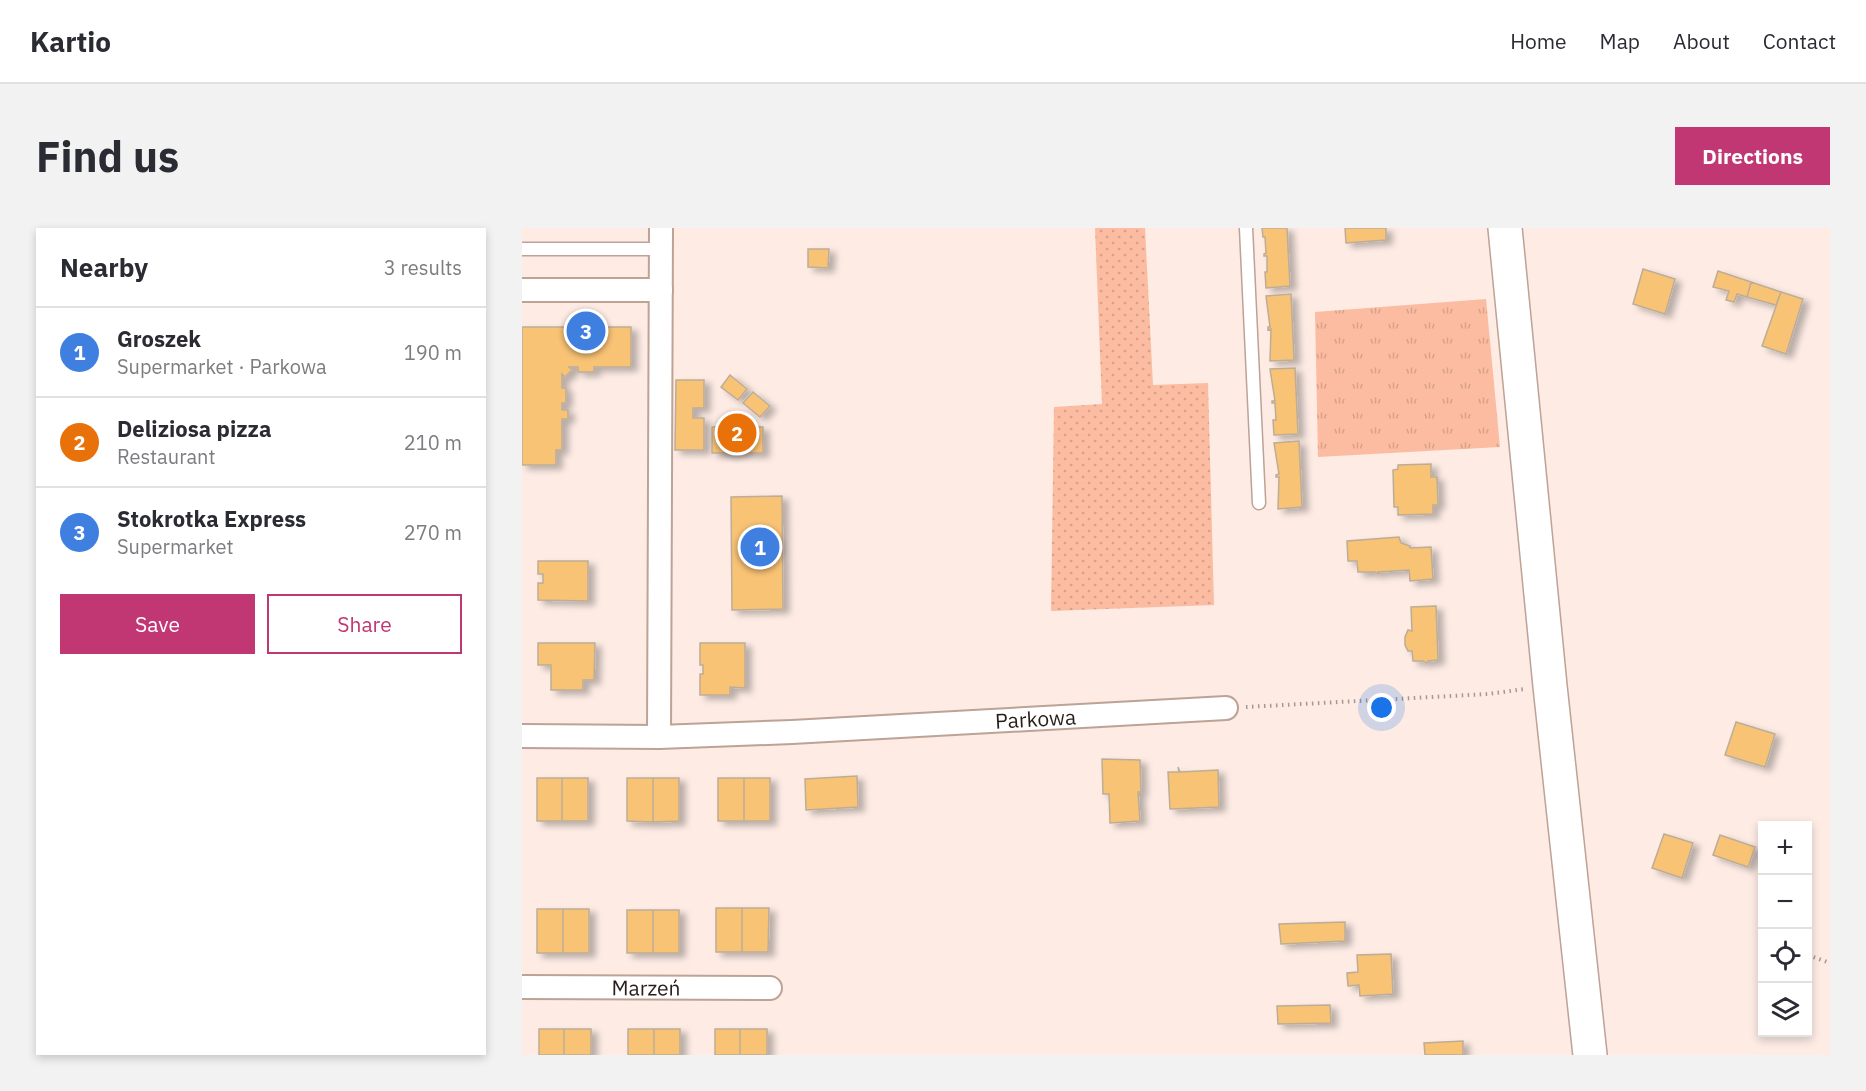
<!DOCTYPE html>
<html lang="en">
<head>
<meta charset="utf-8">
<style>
	:root { --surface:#fff; --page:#f2f2f3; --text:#2b2b33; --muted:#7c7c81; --line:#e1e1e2; --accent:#c03773 }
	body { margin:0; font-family:"IBM Plex Sans",sans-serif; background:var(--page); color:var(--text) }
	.controls { position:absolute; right:18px; bottom:18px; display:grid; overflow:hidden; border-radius:0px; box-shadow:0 3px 9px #0003 }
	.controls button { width:54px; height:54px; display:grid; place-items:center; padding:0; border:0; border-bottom:2px solid var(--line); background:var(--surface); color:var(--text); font:30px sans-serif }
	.you { position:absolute; left:860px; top:480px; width:21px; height:21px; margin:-15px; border:4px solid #fff; border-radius:50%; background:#1a73e8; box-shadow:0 0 0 9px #1a73e833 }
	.badge { display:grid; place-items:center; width:39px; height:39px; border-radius:50%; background:var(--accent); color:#fff; font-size:20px; font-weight:700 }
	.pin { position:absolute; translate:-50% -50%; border:3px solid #fff; box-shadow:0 2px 6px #0006 }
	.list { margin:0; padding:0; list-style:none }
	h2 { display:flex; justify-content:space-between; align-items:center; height:78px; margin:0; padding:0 24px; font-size:26px }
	h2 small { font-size:20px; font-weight:400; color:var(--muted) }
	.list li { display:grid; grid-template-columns:39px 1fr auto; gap:18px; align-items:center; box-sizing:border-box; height:90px; padding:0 24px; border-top:2px solid var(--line) }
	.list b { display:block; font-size:22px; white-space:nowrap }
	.list p { margin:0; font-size:20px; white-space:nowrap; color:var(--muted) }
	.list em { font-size:20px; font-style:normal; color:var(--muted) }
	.actions { display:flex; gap:12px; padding:18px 24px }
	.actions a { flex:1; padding:14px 0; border:2px solid var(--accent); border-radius:0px; text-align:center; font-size:21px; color:var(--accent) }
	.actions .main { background:var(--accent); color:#fff }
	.icon { flex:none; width:33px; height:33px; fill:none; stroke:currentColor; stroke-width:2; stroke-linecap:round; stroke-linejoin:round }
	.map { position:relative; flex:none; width:1308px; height:827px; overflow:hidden; border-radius:0px }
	header { display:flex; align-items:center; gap:36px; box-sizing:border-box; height:84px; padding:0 30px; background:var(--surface); border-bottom:2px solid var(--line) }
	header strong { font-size:28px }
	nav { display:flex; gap:33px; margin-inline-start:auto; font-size:21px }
	.intro { display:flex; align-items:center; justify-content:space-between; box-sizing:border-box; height:144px; padding:0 36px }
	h1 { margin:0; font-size:42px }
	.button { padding:15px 27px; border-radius:0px; background:var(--accent); color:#fff; font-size:21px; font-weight:700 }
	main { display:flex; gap:36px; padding:0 36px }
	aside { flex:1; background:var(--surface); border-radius:0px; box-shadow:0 3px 9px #0003 }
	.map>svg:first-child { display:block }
	.grass { fill:url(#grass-tufts) }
	.garden { fill:url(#garden-dots) }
	.building { fill:#f9c374; stroke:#bdad97; stroke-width:1.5; filter:url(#shadow) }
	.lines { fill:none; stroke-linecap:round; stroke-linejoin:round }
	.lane-casing { stroke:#bda296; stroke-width:15 }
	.street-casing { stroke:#bda296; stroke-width:26 }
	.secondary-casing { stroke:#bda296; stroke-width:36 }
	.path { stroke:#a79892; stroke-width:4; stroke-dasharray:1.5 4.5; stroke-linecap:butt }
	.lane { stroke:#fff; stroke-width:12 }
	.street { stroke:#fff; stroke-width:22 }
	.secondary { stroke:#fff; stroke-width:33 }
	.labels { text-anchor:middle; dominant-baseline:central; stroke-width:6; stroke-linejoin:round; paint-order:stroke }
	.street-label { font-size:21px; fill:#281d19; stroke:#fdebe4 }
</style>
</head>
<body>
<header>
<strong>Kartio</strong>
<nav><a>Home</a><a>Map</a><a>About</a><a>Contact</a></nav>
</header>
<div class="intro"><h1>Find us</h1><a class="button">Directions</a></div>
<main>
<aside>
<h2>Nearby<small>3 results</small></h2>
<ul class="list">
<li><span class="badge" style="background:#3f7fe0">1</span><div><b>Groszek</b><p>Supermarket · Parkowa</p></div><em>190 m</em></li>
<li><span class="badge" style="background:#e8710a">2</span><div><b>Deliziosa pizza</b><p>Restaurant</p></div><em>210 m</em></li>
<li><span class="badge" style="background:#3f7fe0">3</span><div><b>Stokrotka Express</b><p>Supermarket</p></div><em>270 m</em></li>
</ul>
<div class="actions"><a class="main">Save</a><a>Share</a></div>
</aside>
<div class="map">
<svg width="1308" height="827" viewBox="0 0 1308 827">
	<defs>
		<pattern id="grass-tufts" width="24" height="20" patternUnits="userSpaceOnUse" patternTransform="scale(1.5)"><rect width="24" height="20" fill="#fcbca1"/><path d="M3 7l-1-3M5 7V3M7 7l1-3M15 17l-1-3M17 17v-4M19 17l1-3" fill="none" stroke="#d8a18a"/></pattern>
		<pattern id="garden-dots" width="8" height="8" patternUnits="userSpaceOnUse" patternTransform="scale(1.5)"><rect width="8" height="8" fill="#fcbca1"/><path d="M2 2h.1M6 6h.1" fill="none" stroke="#d8a18a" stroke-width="1.8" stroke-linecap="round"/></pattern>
		<filter id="shadow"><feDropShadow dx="6" dy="4" stdDeviation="3" flood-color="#0004"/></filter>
	</defs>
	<rect width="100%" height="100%" fill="#fdebe4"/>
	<path class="grass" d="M 964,71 L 978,219 L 796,229 L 793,84 Z"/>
	<path class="garden" d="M 573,0 L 623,0 L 631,157 L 686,155 L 692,377 L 529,383 L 532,179 L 580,176 Z"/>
	<path class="building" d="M 740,0 L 765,0 L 768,58 L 744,60 L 743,44 L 745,44 L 745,28 L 742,28 L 742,26 L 744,25 L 743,9 L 741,9 Z
		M 823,0 L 864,0 L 864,12 L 824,15 Z
		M 286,21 L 307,21 L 306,40 L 286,39 Z
		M 1121,41 L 1153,51 L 1143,86 L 1111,76 Z
		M 1196,43 L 1229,54 L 1225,69 L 1215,66 L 1212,74 L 1204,72 L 1207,63 L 1191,59 Z
		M 1229,54 L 1259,64 L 1254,77 L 1225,69 Z
		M 1259,64 L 1281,71 L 1264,126 L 1240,118 Z
		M 769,66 L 772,132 L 748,133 L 749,101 L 746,102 L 746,99 L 748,99 L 744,68 Z
		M 0,99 L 109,99 L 109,139 L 72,139 L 72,144 L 56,144 L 56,139 L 47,139 L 50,142 L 43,149 L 40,146 L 40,160 L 44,160 L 44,175 L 40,175 L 40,182 L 46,182 L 46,191 L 40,191 L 40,222 L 34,222 L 34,237 L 0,237 Z
		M 773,140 L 776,206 L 752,207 L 751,192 L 754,192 L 753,175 L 750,175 L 750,173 L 753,173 L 748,141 Z
		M 208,147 L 225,161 L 216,172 L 199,159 Z
		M 154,152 L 182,152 L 182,180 L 171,180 L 171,190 L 182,190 L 182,222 L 153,222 Z
		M 231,164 L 248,178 L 238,189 L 221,175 Z
		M 190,199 L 241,199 L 241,225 L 190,225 Z
		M 777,213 L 780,279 L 756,281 L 757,249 L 754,249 L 754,247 L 757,246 L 752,215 Z
		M 909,236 L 909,249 L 915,249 L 916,277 L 911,277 L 911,286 L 876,287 L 876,279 L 872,279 L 871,242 L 876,241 L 876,237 Z
		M 260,268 L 261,381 L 210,382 L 209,269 Z
		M 877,309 L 879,315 L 888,318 L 888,320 L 909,319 L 911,351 L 888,353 L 887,342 L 856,344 L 856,346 L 853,344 L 836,344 L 835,333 L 826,333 L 825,313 Z
		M 16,333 L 66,333 L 66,373 L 16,372 L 16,355 L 21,355 L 21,346 L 16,346 Z
		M 914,378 L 916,432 L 906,433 L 904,435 L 901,433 L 891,433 L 890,423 L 886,423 L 883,417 L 883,409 L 886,402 L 890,403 L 889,379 Z
		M 16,415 L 73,415 L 72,452 L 61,452 L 61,462 L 29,462 L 29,437 L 16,437 Z
		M 178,415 L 223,415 L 223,460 L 208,459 L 208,467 L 178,467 L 178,446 L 181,446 L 181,437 L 178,437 Z
		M 1214,494 L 1253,506 L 1243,539 L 1203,527 Z
		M 580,531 L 618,532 L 619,564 L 616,564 L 618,593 L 588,595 L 587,566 L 581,566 Z
		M 656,539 L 658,544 L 696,542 L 697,579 L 648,581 L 646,544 L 657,544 Z
		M 335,548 L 336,579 L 284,582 L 283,551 Z
		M 15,550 L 40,550 L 40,593 L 15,593 Z
		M 40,550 L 66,550 L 66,593 L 40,593 Z
		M 105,550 L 131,550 L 131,594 L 105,593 Z
		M 131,550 L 157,550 L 157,593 L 131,594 Z
		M 196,550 L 222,550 L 222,593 L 196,593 Z
		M 222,550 L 248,550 L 248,593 L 222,593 Z
		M 1142,606 L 1171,615 L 1160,650 L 1130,640 Z
		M 1198,607 L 1233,619 L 1226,639 L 1191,627 Z
		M 194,680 L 220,680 L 220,724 L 194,724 Z
		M 220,680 L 247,680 L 246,724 L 220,724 Z
		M 15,681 L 41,681 L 41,725 L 15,725 Z
		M 41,681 L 67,681 L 67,725 L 41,725 Z
		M 105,682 L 131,682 L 131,725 L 105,725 Z
		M 131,682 L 157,682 L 157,725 L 131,725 Z
		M 823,694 L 823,713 L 759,716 L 757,696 Z
		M 869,726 L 871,766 L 838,768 L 837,757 L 826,758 L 825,745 L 836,744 L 835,727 Z
		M 808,777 L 809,795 L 756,796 L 755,778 Z
		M 17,801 L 42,801 L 42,827 L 17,827 Z
		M 42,801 L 69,801 L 69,827 L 42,827 Z
		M 106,801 L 132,801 L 132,827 L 106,827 Z
		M 132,801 L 158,801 L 158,827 L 132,827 Z
		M 193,801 L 218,801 L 218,827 L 193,827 Z
		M 218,801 L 245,801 L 245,827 L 218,827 Z
		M 941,813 L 941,827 L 903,827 L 902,815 Z"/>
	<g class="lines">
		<defs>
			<path id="lane" d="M 724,0 L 737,275
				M 0,21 L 139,21"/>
			<g id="street">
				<path d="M 0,62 L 139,62"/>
				<path id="s1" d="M 0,508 L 137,509 L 270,504 L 704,480"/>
				<path d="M 137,509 L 139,0"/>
				<path id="s2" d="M 0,759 L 248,760"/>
			</g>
			<path id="secondary" d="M 983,0 L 1028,458 L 1068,827"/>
		</defs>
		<use href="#lane" class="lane-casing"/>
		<use href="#street" class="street-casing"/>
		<use href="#secondary" class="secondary-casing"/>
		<path class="path" d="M 724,479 L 966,466 L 1003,461
			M 1286,727 L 1308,735"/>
		<use href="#lane" class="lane"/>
		<use href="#street" class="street"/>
		<use href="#secondary" class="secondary"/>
	</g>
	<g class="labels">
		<g class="street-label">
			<text stroke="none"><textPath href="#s1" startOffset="514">Parkowa</textPath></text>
			<text stroke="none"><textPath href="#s2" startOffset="124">Marzeń</textPath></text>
		</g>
	</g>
</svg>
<div class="controls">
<button>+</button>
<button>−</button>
<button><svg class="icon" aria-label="locate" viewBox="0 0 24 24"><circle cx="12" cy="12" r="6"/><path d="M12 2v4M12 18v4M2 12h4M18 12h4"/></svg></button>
<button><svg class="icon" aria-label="layers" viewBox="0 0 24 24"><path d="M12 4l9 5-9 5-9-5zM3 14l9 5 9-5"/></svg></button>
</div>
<div class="you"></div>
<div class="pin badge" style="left:238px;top:319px;background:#3f7fe0">1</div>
<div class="pin badge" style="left:215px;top:205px;background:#e8710a">2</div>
<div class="pin badge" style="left:64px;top:103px;background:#3f7fe0">3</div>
</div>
</main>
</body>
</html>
